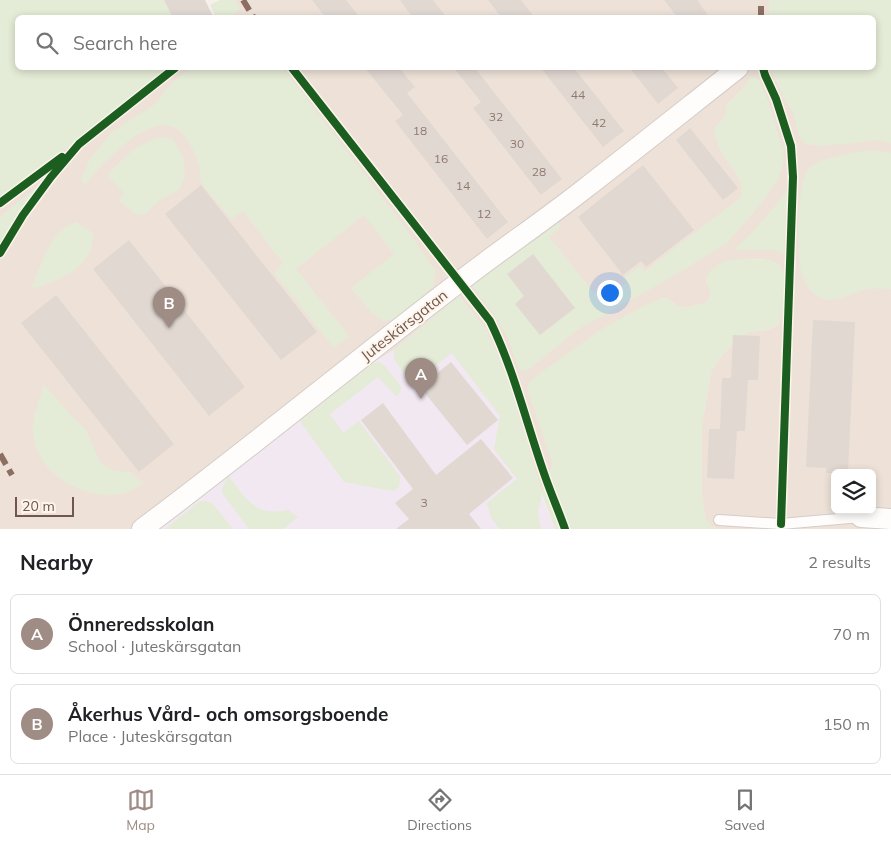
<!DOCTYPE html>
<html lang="en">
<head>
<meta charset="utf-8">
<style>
	:root { --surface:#fff; --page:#f2f2f2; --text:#202124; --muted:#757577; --line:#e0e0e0; --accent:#9f8c84 }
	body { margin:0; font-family:Mulish,sans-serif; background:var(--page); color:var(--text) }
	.controls { position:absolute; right:15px; bottom:15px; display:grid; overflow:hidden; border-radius:8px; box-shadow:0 2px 8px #0003 }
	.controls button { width:45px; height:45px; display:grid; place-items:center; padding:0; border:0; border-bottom:1px solid var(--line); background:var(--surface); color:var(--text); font:25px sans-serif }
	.scale { position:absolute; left:15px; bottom:12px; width:59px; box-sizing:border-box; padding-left:5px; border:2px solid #71564d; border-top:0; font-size:14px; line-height:18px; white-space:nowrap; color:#71564d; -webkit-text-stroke:4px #fdf5eb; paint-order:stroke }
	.you { position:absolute; left:609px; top:292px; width:18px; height:18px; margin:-12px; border:4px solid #fff; border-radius:50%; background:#1a73e8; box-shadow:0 0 0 8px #1a73e833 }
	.badge { display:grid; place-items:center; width:32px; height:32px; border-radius:50%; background:var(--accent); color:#fff; font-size:16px; font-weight:700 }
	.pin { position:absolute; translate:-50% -41px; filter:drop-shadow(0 1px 2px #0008) }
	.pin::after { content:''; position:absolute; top:26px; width:18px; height:15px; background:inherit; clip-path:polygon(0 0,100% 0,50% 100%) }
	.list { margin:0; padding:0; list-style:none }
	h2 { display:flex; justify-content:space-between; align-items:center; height:65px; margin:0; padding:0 20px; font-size:21px }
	h2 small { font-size:16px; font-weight:400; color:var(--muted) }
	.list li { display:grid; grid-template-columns:32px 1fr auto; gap:15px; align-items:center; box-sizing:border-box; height:80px; margin:0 10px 10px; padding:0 10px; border:1px solid var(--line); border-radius:8px }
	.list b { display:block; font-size:19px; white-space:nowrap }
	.list p { margin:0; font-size:16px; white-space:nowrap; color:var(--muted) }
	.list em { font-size:16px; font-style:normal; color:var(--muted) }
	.icon { flex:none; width:28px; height:28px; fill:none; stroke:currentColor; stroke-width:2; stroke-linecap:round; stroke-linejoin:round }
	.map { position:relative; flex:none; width:891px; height:529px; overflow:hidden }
	.search { position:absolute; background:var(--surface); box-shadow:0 2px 8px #0003; left:15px; right:15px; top:15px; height:55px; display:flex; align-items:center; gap:12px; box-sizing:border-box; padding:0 18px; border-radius:8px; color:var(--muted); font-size:19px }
	.sheet { height:245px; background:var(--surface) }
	nav { display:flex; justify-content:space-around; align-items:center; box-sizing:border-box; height:70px; border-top:1px solid var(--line); background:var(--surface); font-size:14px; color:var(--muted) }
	nav a { display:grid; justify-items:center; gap:2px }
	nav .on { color:var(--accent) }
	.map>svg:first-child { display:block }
	.residential { fill:#eee2d8; fill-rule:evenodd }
	.education { fill:#f1e8f1 }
	.green { fill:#e4ebd6 }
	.building { fill:#e1d8d2 }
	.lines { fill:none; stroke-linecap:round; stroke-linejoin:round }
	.service-casing { stroke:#d4cdc9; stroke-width:12 }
	.minor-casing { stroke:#d4cdc9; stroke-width:22 }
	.service { stroke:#fefdfc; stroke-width:10 }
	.minor { stroke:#fefdfc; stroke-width:20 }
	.quiet { stroke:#8d6e63; stroke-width:6; stroke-dasharray:12 6; stroke-linecap:butt }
	.cycleway-casing { stroke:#fdf5eb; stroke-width:11 }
	.cycleway { stroke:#1b5e20; stroke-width:8 }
	.labels { text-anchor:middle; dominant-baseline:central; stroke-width:4; stroke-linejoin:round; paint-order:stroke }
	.number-label { font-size:12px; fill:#8f7870 }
	.street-label { font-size:15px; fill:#71564d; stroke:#fdf5eb }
</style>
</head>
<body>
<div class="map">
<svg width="891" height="529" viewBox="0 0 891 529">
	<rect width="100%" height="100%" fill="#f5f0ea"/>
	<path class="residential" d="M 235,0 L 827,0 L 793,18 L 230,18 L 239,9 Z
		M 170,68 L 771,68 L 785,100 L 891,106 L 891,529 L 718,529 L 709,525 L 705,517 L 702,497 L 702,425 L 711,371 L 724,353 L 738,338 L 749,332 L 767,330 L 778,325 L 783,313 L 770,260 L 756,259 L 742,259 L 706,280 L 711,289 L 710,298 L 706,303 L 684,308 L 676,305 L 669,299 L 663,298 L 625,316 L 553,465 L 542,493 L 507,376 L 485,328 L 394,350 L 371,364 L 300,421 L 160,529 L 0,529 L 0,162 L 20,184 ZM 835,473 L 872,473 L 872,510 L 835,510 Z"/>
	<path class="education" d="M 459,296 L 485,328 L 507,376 L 544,502 L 555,529 L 160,529 L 300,421 L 371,364 L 394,350 Z"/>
	<path class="green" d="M 0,0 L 164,0 L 173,17 L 18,18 L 18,68 L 170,68 L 20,184 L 0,202 Z
		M 220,0 L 235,0 L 240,9 L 230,17 L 216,17 L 210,5 Z
		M 769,0 L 891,0 L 891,143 L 879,140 L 822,146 L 806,144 L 799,136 L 793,112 L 785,100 L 771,68 L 874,68 L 874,18 L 769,17 Z
		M 191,68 L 283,68 L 402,223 L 436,271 L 434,285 L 411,307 L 396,319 L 382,321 L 372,313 L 351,288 L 394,254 L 364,215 L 296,269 L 349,336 L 334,348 L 274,273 L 283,263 L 243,211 L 231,219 C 225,211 202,187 200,180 C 199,176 200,172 200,168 C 197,157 190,142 183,134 C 155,102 101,166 84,185 L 81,179 L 90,159 L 112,132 L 154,105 L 174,81 Z
		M 751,76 L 758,78 L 766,95 L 784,152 L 783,164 L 778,180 L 759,206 L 727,243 L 670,278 L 577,330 L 529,369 L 523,371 L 519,369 L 508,339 L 497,319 L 472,286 L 554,222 L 559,222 L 560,227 L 549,237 L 595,294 L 607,284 L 613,292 L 627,283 L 623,278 L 640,266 L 645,271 L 740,198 C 746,179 732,170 723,155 C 718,147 715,138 714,128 L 724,118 L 727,104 L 746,85 Z
		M 162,137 L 172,139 C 183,150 191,176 178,190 C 176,192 171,194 168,195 C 159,200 153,205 147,213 L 137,215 L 119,201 L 124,193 L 107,175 C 124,158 138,142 162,137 Z
		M 872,150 L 891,153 L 891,289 C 883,289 876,288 868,289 C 854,291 839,303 824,299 C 813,296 806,285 802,275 C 796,255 796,181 810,167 C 820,158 857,152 872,150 Z
		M 40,184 L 0,245 L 0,217 Z
		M 787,192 L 784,254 L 773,250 L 734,250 L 751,234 Z
		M 76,222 L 93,233 C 95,266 60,282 32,288 C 41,264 49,232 76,222 Z
		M 742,259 L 770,260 L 779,264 L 784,272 L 783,313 L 778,325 L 767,330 L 749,332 L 738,338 L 724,353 L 711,371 L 702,425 L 702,497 L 705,517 L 709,525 L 718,529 L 555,529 L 542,494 L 538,512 L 541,529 L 500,529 L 491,518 L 487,503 L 517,479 L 494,449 L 500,416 L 452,353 L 411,384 L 394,359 L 394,350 L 459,296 L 485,328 L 507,376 L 542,492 L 553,465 L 527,388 L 531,380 L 600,330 L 644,306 L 663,298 L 669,299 L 676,305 L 684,308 L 706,303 C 714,292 709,292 707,281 C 705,272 719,264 725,261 C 730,260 737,260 742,259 Z
		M 378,362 L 383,364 L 401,386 L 400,393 L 396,396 L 378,377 L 330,414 L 343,433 L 359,421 L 400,477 L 399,487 L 393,491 L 344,482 L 300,421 L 371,364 Z
		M 44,385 L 77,422 L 85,428 L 100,462 L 114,471 L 130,472 L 144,484 C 136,488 127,493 119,494 C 82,500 37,473 33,434 C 32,418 39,401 44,385 Z
		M 228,475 C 247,500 255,517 288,510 L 298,517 L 283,529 L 249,529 L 222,493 L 222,489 Z
		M 205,501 L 212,503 L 233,529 L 165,529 L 199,502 Z"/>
	<path class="building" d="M 164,0 L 205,0 L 214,18 L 173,18 Z
		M 312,0 L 346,0 L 360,18 L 326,18 Z
		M 400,0 L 433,0 L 447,18 L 413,18 Z
		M 488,0 L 521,0 L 535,18 L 502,18 Z
		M 664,0 L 697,0 L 710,18 L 678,18 Z
		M 365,68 L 399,68 L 415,87 L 407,93 L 508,222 L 487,239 L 395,121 L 403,115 Z
		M 454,68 L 475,68 L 562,179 L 541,195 L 473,108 L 481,102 Z
		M 541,68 L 574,68 L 624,131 L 603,147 Z
		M 630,68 L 662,68 L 678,88 L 658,104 Z
		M 690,128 L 738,188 L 723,200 L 676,140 Z
		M 643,165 L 694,230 L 646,267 L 641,261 L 623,275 L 578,217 Z
		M 201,185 L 317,332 L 281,360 L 165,214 Z
		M 129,240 L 245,387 L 209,416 L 93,269 Z
		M 533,254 L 575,308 L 540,335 L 515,304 L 524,296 L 507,274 Z
		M 56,295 L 174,444 L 139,472 L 21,323 Z
		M 813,320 L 855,322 L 848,473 L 826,473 L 826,468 L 806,467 Z
		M 733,335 L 760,336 L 758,380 L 748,380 L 745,431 L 737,431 L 734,479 L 707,478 L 709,429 L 720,429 L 722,378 L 731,378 Z
		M 451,362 L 498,420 L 467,445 L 420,387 Z
		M 383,403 L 436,475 L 481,439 L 513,478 L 469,514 L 481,529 L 396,529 L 409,519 L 395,503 L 413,489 L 361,420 Z"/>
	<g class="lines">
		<defs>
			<path id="service" d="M 719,520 L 781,524 L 861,517"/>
			<path id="minor" d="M 861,517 L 891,519
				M 142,529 C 253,446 360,357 471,273 C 508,245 546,219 583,190 C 635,150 686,109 738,68"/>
		</defs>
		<use href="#service" class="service-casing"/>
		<use href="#minor" class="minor-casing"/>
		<use href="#service" class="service"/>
		<use href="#minor" class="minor"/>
		<path class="quiet" d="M 243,0 L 254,18
			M 761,18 L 761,0
			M 0,454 L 12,475"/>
		<defs>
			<path id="cycleway" d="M 292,68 L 490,321 C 515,372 527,426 546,479 C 552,496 559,512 565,529
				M 763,68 L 765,75 L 776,99 L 791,146 L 793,177 L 781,524
				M 0,203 L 62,157
				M 0,253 L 23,215 L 51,177 L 79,144 L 175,68"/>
		</defs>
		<use href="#cycleway" class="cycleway-casing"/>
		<use href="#cycleway" class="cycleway"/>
	</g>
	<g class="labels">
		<g class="number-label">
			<text x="578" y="94">44</text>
			<text x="496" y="116">32</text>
			<text x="599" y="122">42</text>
			<text x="420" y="130">18</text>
			<text x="517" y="143">30</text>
			<text x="441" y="158">16</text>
			<text x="539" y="171">28</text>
			<text x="463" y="185">14</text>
			<text x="484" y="213">12</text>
			<text x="424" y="502">3</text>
		</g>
		<g class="street-label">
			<text transform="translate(404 325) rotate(-38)">Juteskärsgatan</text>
		</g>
	</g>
</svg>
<div class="controls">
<button><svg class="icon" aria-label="layers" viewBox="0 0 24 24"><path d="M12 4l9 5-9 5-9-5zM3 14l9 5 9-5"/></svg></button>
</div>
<div class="scale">20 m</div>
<div class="you"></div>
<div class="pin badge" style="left:421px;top:399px">A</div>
<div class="pin badge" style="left:169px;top:328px">B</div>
<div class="search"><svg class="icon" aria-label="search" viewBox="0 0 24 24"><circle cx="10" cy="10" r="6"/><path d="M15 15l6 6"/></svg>Search here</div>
</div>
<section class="sheet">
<h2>Nearby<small>2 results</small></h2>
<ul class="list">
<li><span class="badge">A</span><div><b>Önneredsskolan</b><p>School · Juteskärsgatan</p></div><em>70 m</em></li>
<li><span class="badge">B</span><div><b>Åkerhus Vård- och omsorgsboende</b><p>Place · Juteskärsgatan</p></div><em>150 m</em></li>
</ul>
</section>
<nav>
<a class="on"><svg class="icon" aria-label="map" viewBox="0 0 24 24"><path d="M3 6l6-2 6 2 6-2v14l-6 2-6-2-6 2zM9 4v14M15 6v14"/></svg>Map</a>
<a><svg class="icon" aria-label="directions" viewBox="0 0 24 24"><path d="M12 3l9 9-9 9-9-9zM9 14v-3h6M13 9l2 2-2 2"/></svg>Directions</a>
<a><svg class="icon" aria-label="saved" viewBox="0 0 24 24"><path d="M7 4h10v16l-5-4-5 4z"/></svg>Saved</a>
</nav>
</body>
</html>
